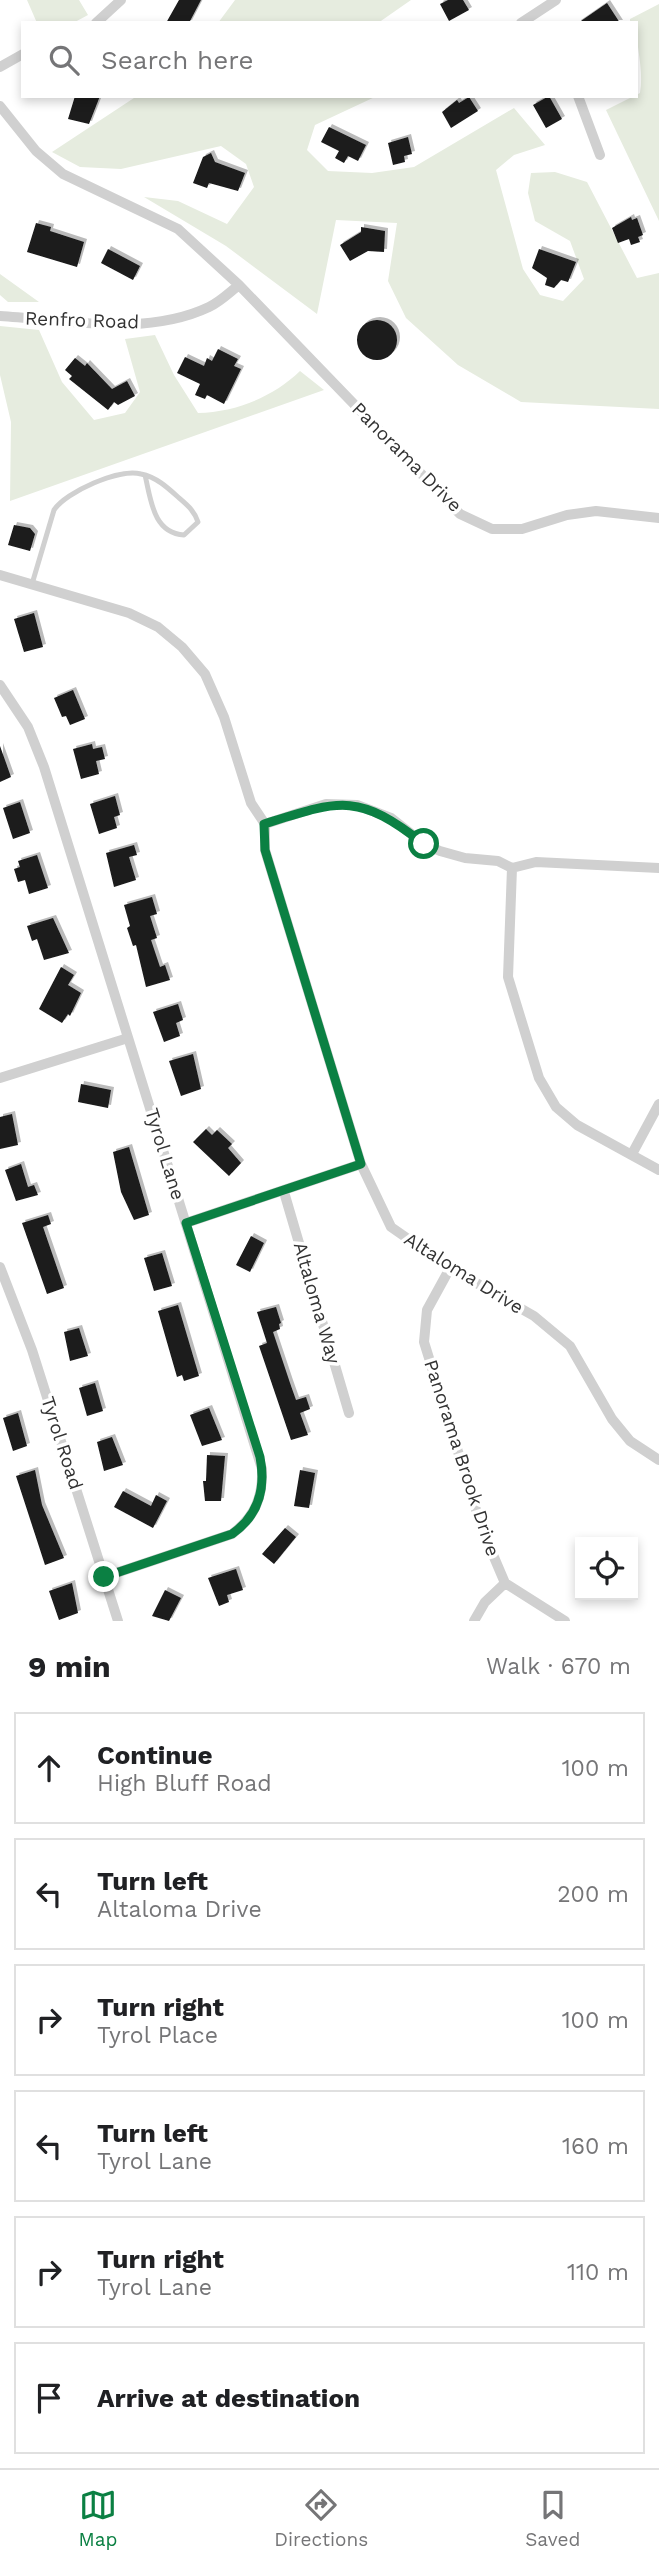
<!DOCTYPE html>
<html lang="en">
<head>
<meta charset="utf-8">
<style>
	:root { --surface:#fff; --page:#f6f6f6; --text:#202124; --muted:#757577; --line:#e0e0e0; --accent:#0b8043 }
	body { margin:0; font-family:"Work Sans",sans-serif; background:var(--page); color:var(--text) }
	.controls { position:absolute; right:21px; bottom:21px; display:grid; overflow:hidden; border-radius:0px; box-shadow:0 4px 10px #0003 }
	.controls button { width:63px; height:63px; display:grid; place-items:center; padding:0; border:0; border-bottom:2px solid var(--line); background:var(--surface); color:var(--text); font:35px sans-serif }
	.stop { position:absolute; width:21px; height:21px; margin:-16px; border:5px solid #0b8043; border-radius:50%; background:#fff }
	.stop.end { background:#0b8043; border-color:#fff; box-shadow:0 2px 7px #0008 }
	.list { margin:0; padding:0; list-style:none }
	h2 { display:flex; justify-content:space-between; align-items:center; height:91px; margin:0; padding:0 28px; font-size:30px }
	h2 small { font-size:23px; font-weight:400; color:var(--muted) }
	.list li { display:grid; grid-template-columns:46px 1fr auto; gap:21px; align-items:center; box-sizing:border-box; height:112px; margin:0 14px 14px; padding:0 14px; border:2px solid var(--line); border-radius:0px }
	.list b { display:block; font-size:26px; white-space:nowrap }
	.list p { margin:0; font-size:23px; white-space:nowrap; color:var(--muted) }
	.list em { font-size:23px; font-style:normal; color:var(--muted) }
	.icon { flex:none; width:38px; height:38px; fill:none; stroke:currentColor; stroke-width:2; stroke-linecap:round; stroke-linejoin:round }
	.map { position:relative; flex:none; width:659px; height:1621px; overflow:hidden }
	.search { position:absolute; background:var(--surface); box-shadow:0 4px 10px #0003; left:21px; right:21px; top:21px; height:77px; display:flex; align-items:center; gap:18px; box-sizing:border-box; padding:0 24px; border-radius:0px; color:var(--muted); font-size:26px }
	.sheet { height:847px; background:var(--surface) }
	nav { display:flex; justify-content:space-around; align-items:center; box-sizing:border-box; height:98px; border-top:2px solid var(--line); background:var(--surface); font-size:19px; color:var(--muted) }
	nav a { display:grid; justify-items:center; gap:4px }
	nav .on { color:var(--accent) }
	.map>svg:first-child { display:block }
	.green { fill:#e6ecdf }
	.building { fill:#1a1a1a; filter:url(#shadow) }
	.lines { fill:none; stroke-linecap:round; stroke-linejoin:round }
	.service { stroke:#d0d0d0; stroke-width:5 }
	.minor { stroke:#d0d0d0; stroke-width:10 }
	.route { stroke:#0b8043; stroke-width:9 }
	.labels { text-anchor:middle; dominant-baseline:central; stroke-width:7; stroke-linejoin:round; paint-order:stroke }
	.street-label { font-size:19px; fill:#333; stroke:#fff }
</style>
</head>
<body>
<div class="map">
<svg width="659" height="1621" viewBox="0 0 659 1621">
	<defs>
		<filter id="shadow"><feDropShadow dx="3" dy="-3" stdDeviation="0" flood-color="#0004"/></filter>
	</defs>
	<rect width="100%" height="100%" fill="#fff"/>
	<path class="green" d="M 27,0 L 79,0 L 88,15 L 73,23 L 37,23 Z
		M 235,0 L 411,0 L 378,23 L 218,23 Z
		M 659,4 L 659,221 L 606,110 L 640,93 C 644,70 636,46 636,23 L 630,23 L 630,19 Z
		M 137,96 L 377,96 L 315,125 L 307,150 L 328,171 L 372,173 L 414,167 L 514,108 L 545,145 L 514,155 L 496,170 L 523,269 L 540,295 L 563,301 L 584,279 L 570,241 L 535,221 L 528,193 L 531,173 L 555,172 L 587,182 L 637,278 L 659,273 L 659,409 L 521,402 L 458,365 L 406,318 L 388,281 L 397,223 L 336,220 L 317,314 L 226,246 L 144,197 L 178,201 L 227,224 L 254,187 L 246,164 L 221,146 L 121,169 L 80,167 L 52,152 Z
		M 0,274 L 39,302 L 8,302 L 0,295 Z
		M 0,326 L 39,330 L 62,382 L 94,420 L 125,413 L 140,392 L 125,339 L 155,335 L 174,375 L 198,413 C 236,412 273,397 300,371 L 324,390 L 10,501 L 11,422 L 0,375 Z"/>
	<path class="building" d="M 179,0 L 201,0 L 189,23 L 166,23 Z
		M 448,0 L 463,0 L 469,10 L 449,21 L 440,4 Z
		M 607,3 L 620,23 L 578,23 Z
		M 75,96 L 100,96 L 89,124 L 68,119 Z
		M 549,96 L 562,119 L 546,128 L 533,105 Z
		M 469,97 L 478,111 L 451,128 L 442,112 L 457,100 L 459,103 Z
		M 329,127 L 366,145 L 358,161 L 348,156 L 344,163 L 335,158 L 339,151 L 321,142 Z
		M 408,137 L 412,154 L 404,156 L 405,162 L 393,165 L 388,143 Z
		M 211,153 L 215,162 L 245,173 L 238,191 L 209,183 L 207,188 L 193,183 L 203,157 Z
		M 631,217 L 632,220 L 637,218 L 643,235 L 638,237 L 640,242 L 631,245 L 629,239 L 618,243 L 612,228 Z
		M 36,223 L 51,227 L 50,231 L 84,242 L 77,267 L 27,252 Z
		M 361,227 L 385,231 L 384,252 L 368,251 L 350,261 L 340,245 L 361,232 Z
		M 108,249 L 140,266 L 133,280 L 101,263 Z
		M 539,249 L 576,262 L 568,282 L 561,280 L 554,288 L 545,285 L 547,278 L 532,268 Z
		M357 340a20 20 0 1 1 40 0a20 20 0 1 1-40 0Z
		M 218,349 L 238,359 L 234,366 L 241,369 L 224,404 L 207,395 L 205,399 L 195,395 L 200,384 L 177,373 L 185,357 L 204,366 L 207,358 L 212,361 Z
		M 75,358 L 85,366 L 87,363 L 112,389 L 127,381 L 135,396 L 118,405 L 114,402 L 108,410 L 69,379 L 72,376 L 65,370 Z
		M 14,525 L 30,528 L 35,534 L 30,551 L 8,545 Z
		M 34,613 L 43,647 L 24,652 L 14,619 Z
		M 73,690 L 85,719 L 70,725 L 66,716 L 62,717 L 54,698 Z
		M 92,744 L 93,749 L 102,747 L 105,759 L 96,761 L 99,774 L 81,779 L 73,749 Z
		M 0,746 L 11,777 L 0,782 Z
		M 115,796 L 120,815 L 114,817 L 117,828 L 99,834 L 90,804 Z
		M 20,802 L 30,833 L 13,839 L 3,808 Z
		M 134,845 L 137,855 L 129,857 L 136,880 L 114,887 L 106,853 Z
		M 37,855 L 48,888 L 29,894 L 25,880 L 18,882 L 14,869 L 20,867 L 18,861 Z
		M 152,897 L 157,914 L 150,916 L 157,938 L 151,940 L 160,967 L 165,965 L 170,980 L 146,987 L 136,945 L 133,946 L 127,928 L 130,926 L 124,905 Z
		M 53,918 L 69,953 L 44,960 L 37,939 L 32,941 L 27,926 Z
		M 61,967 L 74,975 L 68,985 L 81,993 L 70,1016 L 68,1014 L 62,1023 L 39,1009 Z
		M 178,1004 L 183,1020 L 176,1023 L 180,1036 L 164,1042 L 153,1012 Z
		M 193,1054 L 201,1089 L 181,1096 L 169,1061 Z
		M 81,1084 L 111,1090 L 108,1108 L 78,1102 Z
		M 12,1114 L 18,1145 L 0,1149 L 0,1117 Z
		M 206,1129 L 212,1135 L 217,1130 L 232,1144 L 228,1148 L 241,1163 L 229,1176 L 193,1142 Z
		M 129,1147 L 149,1215 L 134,1220 L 121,1192 L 113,1152 Z
		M 21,1164 L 28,1187 L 34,1185 L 38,1195 L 16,1201 L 5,1170 Z
		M 48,1215 L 51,1224 L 43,1227 L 64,1288 L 47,1294 L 22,1223 Z
		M 251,1236 L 264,1243 L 250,1272 L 236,1265 Z
		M 162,1253 L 172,1286 L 154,1291 L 144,1258 Z
		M 178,1305 L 199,1376 L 184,1381 L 182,1375 L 177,1377 L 158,1311 Z
		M 276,1307 L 281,1323 L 279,1324 L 280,1329 L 273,1332 L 290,1383 L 296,1400 L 306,1397 L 310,1409 L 300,1413 L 308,1435 L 291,1440 L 259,1346 L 267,1343 L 257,1312 Z
		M 79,1328 L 88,1356 L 70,1361 L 64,1332 Z
		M 95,1383 L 103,1411 L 87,1416 L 79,1388 Z
		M 209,1408 L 222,1440 L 202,1446 L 190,1415 Z
		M 18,1413 L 27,1446 L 13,1451 L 3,1418 Z
		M 112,1437 L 123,1465 L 104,1471 L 97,1442 Z
		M 207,1455 L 225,1456 L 221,1501 L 205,1501 L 203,1481 L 206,1481 Z
		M 35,1470 L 42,1505 L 64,1558 L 45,1565 L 16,1476 Z
		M 300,1470 L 315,1473 L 309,1508 L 294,1506 Z
		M 123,1491 L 151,1506 L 156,1495 L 167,1501 L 153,1528 L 114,1507 Z
		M 285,1528 L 296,1537 L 274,1564 L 262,1554 Z
		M 236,1569 L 243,1590 L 227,1595 L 229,1602 L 219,1606 L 208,1578 Z
		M 72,1583 L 78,1613 L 59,1620 L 49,1591 Z
		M 165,1590 L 181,1598 L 169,1621 L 152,1616 Z"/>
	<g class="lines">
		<path class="service" d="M 32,584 L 54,510 C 66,492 119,468 141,474 C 156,477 167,487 178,497 C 187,505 194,510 198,522 L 184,535 C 153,533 151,500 145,475"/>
		<path class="minor" d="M 96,23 L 121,0
			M 521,23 L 556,0
			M 0,67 L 23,54
			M 578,96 L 600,155
			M 0,106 L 36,151 L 63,174 L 178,229 L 239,285 L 460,514 L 492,529 L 522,529 L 567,515 L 596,511 L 659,518
			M 0,316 C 67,320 146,337 209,307 C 220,302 230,292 239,285
			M 0,575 L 129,613 L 158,627 L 182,647 L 205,674 L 224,717 L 251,803 L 265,824 L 265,850 L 361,1164 L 391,1227 L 450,1268 L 534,1316 L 570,1346 L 612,1419 L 630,1441 L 659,1460
			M 0,685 L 28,727 L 44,767 L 262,1469 C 263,1497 255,1517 232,1534 L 104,1577
			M 265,824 L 326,804 L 357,805 L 391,818 L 424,844 L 440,851 L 465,858 L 498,861 L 512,868 L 536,862 L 659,868
			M 512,868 L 508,977 L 539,1078 L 556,1107 L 577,1125 L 659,1170
			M 0,1078 L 128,1038
			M 632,1154 L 659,1104
			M 284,1192 L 349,1413
			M 186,1223 L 361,1164
			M 0,1267 L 32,1350 L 118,1621
			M 450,1268 L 427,1310 L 424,1342 L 482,1529 L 505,1583 L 565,1621
			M 474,1621 L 485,1602 L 505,1583"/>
	</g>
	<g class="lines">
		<path class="route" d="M 104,1577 L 232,1534 C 259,1515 266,1488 260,1457 L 186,1223 L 361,1164 L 265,850 L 264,824 C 340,800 358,792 424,844"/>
	</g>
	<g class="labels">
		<g class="street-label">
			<text transform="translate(82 320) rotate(2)">Renfro Road</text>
			<text transform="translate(407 457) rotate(45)">Panorama Drive</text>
			<text transform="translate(165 1154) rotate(73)">Tyrol Lane</text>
			<text transform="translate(464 1273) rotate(32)">Altaloma Drive</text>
			<text transform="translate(317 1303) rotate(74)">Altaloma Way</text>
			<text transform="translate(62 1443) rotate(72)">Tyrol Road</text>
			<text transform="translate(462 1458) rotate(72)">Panorama Brook Drive</text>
		</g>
	</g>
</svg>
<div class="controls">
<button><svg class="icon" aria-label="locate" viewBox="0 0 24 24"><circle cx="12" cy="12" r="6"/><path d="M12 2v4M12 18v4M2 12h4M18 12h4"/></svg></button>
</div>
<div class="stop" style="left:424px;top:844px"></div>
<div class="stop end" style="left:104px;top:1577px"></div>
<div class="search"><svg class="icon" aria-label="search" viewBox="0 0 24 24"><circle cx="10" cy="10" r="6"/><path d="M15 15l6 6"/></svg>Search here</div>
</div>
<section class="sheet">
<h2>9 min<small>Walk · 670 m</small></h2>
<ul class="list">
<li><svg class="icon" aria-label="ahead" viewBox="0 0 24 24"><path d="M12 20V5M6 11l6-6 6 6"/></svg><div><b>Continue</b><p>High Bluff Road</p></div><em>100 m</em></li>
<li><svg class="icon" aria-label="left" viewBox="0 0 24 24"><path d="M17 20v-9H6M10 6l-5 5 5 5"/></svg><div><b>Turn left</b><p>Altaloma Drive</p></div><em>200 m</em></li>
<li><svg class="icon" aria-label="right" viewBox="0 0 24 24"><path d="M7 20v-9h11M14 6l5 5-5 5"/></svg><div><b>Turn right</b><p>Tyrol Place</p></div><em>100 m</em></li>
<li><svg class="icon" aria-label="left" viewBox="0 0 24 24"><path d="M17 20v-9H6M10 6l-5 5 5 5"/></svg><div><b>Turn left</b><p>Tyrol Lane</p></div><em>160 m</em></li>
<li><svg class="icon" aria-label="right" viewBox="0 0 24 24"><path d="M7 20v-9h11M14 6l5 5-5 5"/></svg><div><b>Turn right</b><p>Tyrol Lane</p></div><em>110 m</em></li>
<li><svg class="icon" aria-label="arrive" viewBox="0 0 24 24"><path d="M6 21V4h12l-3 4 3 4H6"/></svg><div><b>Arrive at destination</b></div></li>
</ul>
</section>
<nav>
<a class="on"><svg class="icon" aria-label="map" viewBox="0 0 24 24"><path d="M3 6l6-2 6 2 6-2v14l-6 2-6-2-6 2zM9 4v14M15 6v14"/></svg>Map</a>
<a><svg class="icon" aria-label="directions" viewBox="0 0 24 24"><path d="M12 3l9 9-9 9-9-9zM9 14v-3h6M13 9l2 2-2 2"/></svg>Directions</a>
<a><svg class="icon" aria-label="saved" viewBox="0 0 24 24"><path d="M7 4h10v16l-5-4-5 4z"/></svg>Saved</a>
</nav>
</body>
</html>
